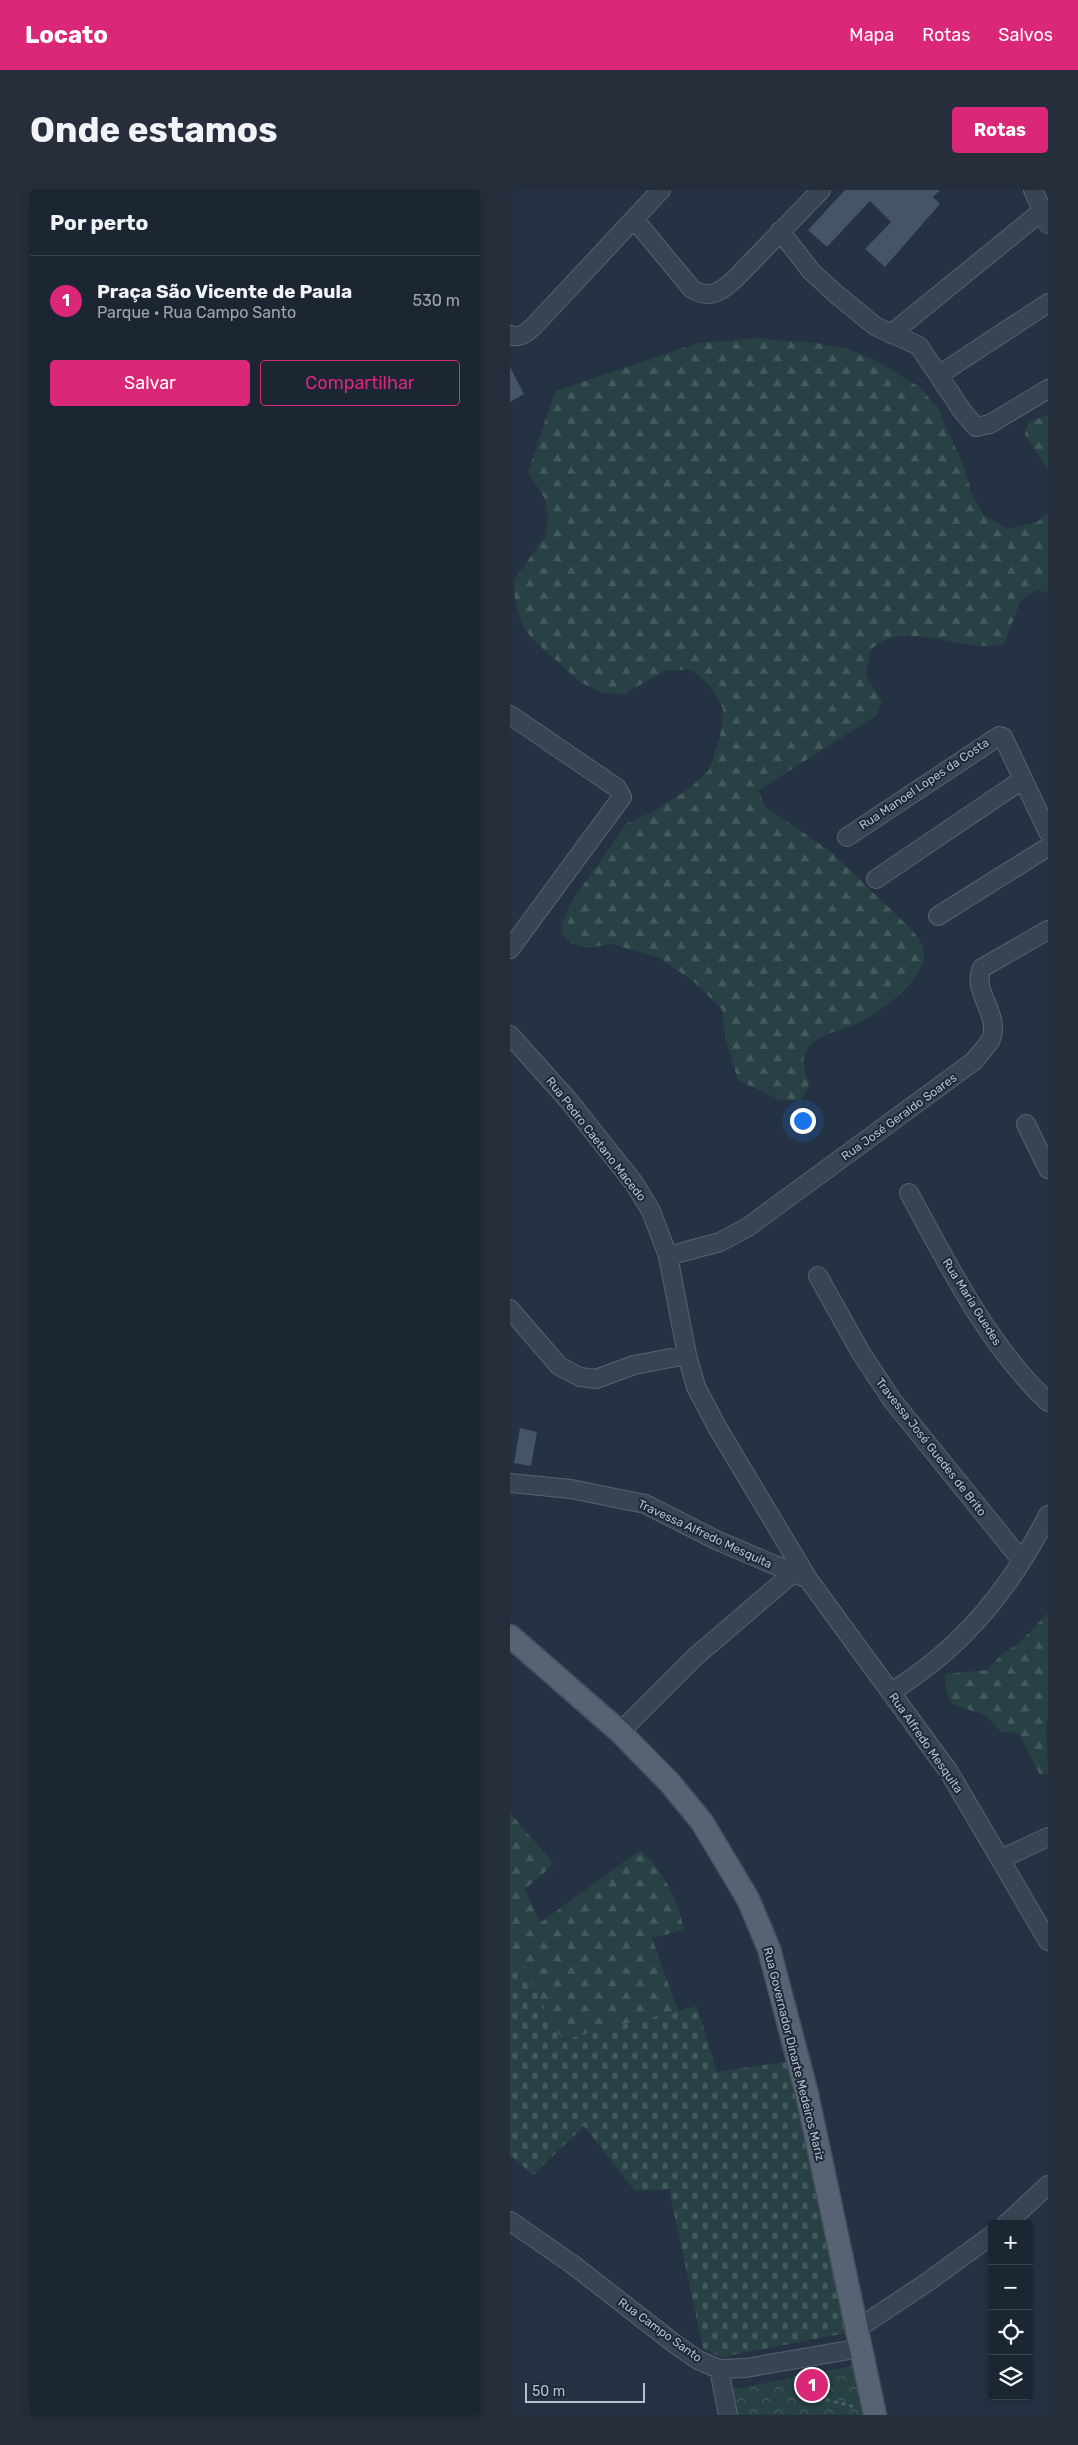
<!DOCTYPE html>
<html lang="pt">
<head>
<meta charset="utf-8">
<style>
	:root { --surface:#1c2632; --page:#252e3a; --text:#f1f3f6; --muted:#a0a5ac; --line:#3a434d; --accent:#db2777 }
	body { margin:0; font-family:Rubik,sans-serif; background:var(--page); color:var(--text) }
	.controls { position:absolute; right:15px; bottom:15px; display:grid; overflow:hidden; border-radius:5px; box-shadow:0 2px 8px #0003 }
	.controls button { width:45px; height:45px; display:grid; place-items:center; padding:0; border:0; border-bottom:1px solid var(--line); background:var(--surface); color:var(--text); font:25px sans-serif }
	.scale { position:absolute; left:15px; bottom:12px; width:120px; box-sizing:border-box; padding-left:5px; border:2px solid #b6bfcc; border-top:0; font-size:14px; line-height:18px; white-space:nowrap; color:#b6bfcc; -webkit-text-stroke:4px #1e2937; paint-order:stroke }
	.you { position:absolute; left:292px; top:930px; width:18px; height:18px; margin:-12px; border:4px solid #fff; border-radius:50%; background:#1a73e8; box-shadow:0 0 0 8px #1a73e833 }
	.badge { display:grid; place-items:center; width:32px; height:32px; border-radius:50%; background:var(--accent); color:#fff; font-size:16px; font-weight:700 }
	.pin { position:absolute; translate:-50% -50%; border:2px solid #fff; box-shadow:0 1px 5px #0006 }
	.list { margin:0; padding:0; list-style:none }
	h2 { display:flex; justify-content:space-between; align-items:center; height:65px; margin:0; padding:0 20px; font-size:21px }
	h2 small { font-size:16px; font-weight:400; color:var(--muted) }
	.list li { display:grid; grid-template-columns:32px 1fr auto; gap:15px; align-items:center; box-sizing:border-box; height:90px; padding:0 20px; border-top:1px solid var(--line) }
	.list b { display:block; font-size:19px; white-space:nowrap }
	.list p { margin:0; font-size:16px; white-space:nowrap; color:var(--muted) }
	.list em { font-size:16px; font-style:normal; color:var(--muted) }
	.actions { display:flex; gap:10px; padding:15px 20px }
	.actions a { flex:1; padding:11px 0; border:1px solid var(--accent); border-radius:5px; text-align:center; font-size:18px; color:var(--accent) }
	.actions .main { background:var(--accent); color:#fff }
	.icon { flex:none; width:28px; height:28px; fill:none; stroke:currentColor; stroke-width:2; stroke-linecap:round; stroke-linejoin:round }
	.map { position:relative; flex:none; width:538px; height:2225px; overflow:hidden; border-radius:5px }
	header { display:flex; align-items:center; gap:30px; box-sizing:border-box; height:70px; padding:0 25px; background:var(--accent); color:#fff }
	header strong { font-size:24px }
	nav { display:flex; gap:28px; margin-inline-start:auto; font-size:18px }
	.intro { display:flex; align-items:center; justify-content:space-between; box-sizing:border-box; height:120px; padding:0 30px }
	h1 { margin:0; font-size:35px }
	.button { padding:12px 22px; border-radius:5px; background:var(--accent); color:#fff; font-size:18px; font-weight:700 }
	main { display:flex; gap:30px; padding:0 30px }
	aside { flex:1; background:var(--surface); border-radius:5px; box-shadow:0 2px 8px #0003 }
	.map>svg:first-child { display:block }
	.forest { fill:url(#forest-firs) }
	.cemetery { fill:url(#cemetery-stones) }
	.park { fill:url(#park-crowns) }
	.building { fill:#465467 }
	.lines { fill:none; stroke-linecap:round; stroke-linejoin:round }
	.minor-casing { stroke:#57626f; stroke-width:20 }
	.major-casing { stroke:#434d5b; stroke-width:25 }
	.path { stroke:#455e60; stroke-width:3; stroke-dasharray:4 4; stroke-linecap:butt }
	.minor { stroke:#394452; stroke-width:18 }
	.major { stroke:#576372; stroke-width:22 }
	.labels { text-anchor:middle; dominant-baseline:central; stroke-width:4; stroke-linejoin:round; paint-order:stroke }
	.street-label { font-size:12px; fill:#b6bfcc; stroke:#1e2937 }
</style>
</head>
<body>
<header>
<strong>Locato</strong>
<nav><a>Mapa</a><a>Rotas</a><a>Salvos</a></nav>
</header>
<div class="intro"><h1>Onde estamos</h1><a class="button">Rotas</a></div>
<main>
<aside>
<h2>Por perto<small></small></h2>
<ul class="list">
<li><span class="badge">1</span><div><b>Praça São Vicente de Paula</b><p>Parque · Rua Campo Santo</p></div><em>530 m</em></li>
</ul>
<div class="actions"><a class="main">Salvar</a><a>Compartilhar</a></div>
</aside>
<div class="map">
<svg width="538" height="2225" viewBox="0 0 538 2225">
	<defs>
		<pattern id="forest-firs" width="22" height="20" patternUnits="userSpaceOnUse" patternTransform="scale(1.25)"><rect width="22" height="20" fill="#274144"/><path d="M5 1l3.5 6h-7zM16 11l3.5 6h-7z" fill="#445b5e"/></pattern>
		<pattern id="cemetery-stones" width="16" height="16" patternUnits="userSpaceOnUse" patternTransform="scale(1.25)"><rect width="16" height="16" fill="#274144"/><path d="M2 7V4a2 2 0 0 1 4 0v3zM10 15v-3a2 2 0 0 1 4 0v3z" fill="#445b5e"/></pattern>
		<pattern id="park-crowns" width="20" height="18" patternUnits="userSpaceOnUse" patternTransform="scale(1.25)"><rect width="20" height="18" fill="#274144"/><path d="M2 6a3 3 0 1 1 6 0M12 15a3 3 0 1 1 6 0" fill="none" stroke="#445b5e"/></pattern>
	</defs>
	<rect width="100%" height="100%" fill="#253243"/>
	<path class="forest" d="M 251,148 L 273,151 L 301,152 L 337,159 L 365,170 L 409,197 L 428,218 L 455,279 L 461,302 L 473,324 L 498,339 L 527,332 L 538,323 L 538,403 L 527,400 L 511,410 L 494,454 C 455,463 414,437 378,449 C 372,451 366,456 361,459 L 356,485 L 372,511 L 367,525 L 249,600 L 254,616 L 320,661 L 400,738 C 406,745 413,752 414,761 C 418,790 366,825 344,835 C 328,842 307,844 297,859 C 290,868 296,885 299,896 L 290,911 L 270,910 L 228,890 L 216,851 L 212,819 L 183,791 L 148,767 L 101,754 L 77,758 L 61,753 L 52,744 L 52,733 L 60,714 L 116,634 L 144,621 L 180,598 L 199,580 L 210,547 L 213,518 L 200,496 L 182,480 L 157,480 L 114,504 L 93,503 L 70,492 L 21,448 L 11,432 L 5,409 L 4,390 L 36,345 L 38,329 L 35,309 L 18,282 L 45,201 L 188,153 Z
		M 538,225 L 538,280 L 515,245 L 518,232 Z
		M 538,1423 L 538,1528 L 536,1535 L 538,1583 L 530,1585 L 509,1543 L 491,1542 L 475,1525 L 442,1514 L 436,1499 L 435,1484 L 477,1480 L 492,1464 L 508,1454 Z
		M 0,1623 L 44,1674 L 15,1699 L 30,1733 L 130,1660 C 155,1682 167,1709 174,1740 L 142,1748 L 168,1821 L 52,1850 L 12,1775 L 0,1779 Z"/>
	<path class="cemetery" d="M 12,1775 L 52,1850 L 187,1816 L 207,1882 L 279,1871 L 336,2143 L 211,2167 L 193,2158 L 159,1999 L 125,2001 L 74,1936 L 23,1985 L 0,1965 L 0,1779 Z"/>
	<path class="park" d="M 347,2175 L 359,2225 L 227,2225 L 220,2200 Z"/>
	<path class="building" d="M 335,0 L 430,0 L 423,7 L 430,14 L 375,77 L 355,59 L 381,32 L 360,11 L 317,57 L 298,40 Z
		M 0,177 L 14,204 L 0,212 Z
		M 10,1238 L 27,1242 L 21,1276 L 4,1273 Z"/>
	<g class="lines">
		<defs>
			<path id="minor" d="M 523,0 L 538,34
				M 124,29 L 182,99 C 200,110 212,101 225,89 L 311,0
				M 270,41 L 301,81 L 326,104 L 365,136 L 409,156 L 453,222 L 466,237 L 480,234 L 538,199
				M 381,144 L 532,21
				M 0,145 C 9,149 16,143 23,137 L 151,0
				M 429,185 L 538,113
				M 0,525 L 107,598 L 112,607 L 0,759
				M 337,647 L 489,546 L 493,547 L 538,642
				M 366,689 L 512,590
				M 428,726 L 538,657
				M 0,845 L 59,911 L 124,993 L 141,1021 L 158,1066 L 177,1165 L 186,1197 L 207,1237 L 298,1389 L 439,1582 L 538,1751
				M 516,934 L 538,979
				M 399,1003 C 439,1076 477,1154 538,1212
				M 158,1066 L 210,1052 L 238,1037 L 464,871 C 469,864 477,857 481,849 C 491,825 461,801 472,778 L 538,740
				M 308,1086 L 351,1163 L 382,1210 L 512,1371
				M 0,1119 L 49,1176 L 70,1187 L 86,1189 L 124,1175 L 177,1165
				M 0,1293 L 61,1299 L 135,1314 L 208,1351 L 298,1389
				M 381,1503 C 397,1491 413,1481 428,1468 C 474,1430 511,1378 538,1325
				M 110,1542 L 185,1467 L 283,1383
				M 491,1669 L 538,1647
				M 0,2031 L 62,2074 L 165,2154 L 188,2170 L 209,2179 L 236,2178 L 351,2158
				M 496,2034 L 538,1995
				M 347,2139 L 419,2091 L 482,2045
				M 209,2179 L 218,2225"/>
			<path id="major" d="M 0,1446 L 110,1542 L 160,1593 L 192,1632 L 238,1709 L 259,1759 L 297,1904 L 365,2225"/>
		</defs>
		<use href="#minor" class="minor-casing"/>
		<use href="#major" class="major-casing"/>
		<path class="path" d="M 285,2186 C 294,2208 323,2211 345,2217"/>
		<use href="#minor" class="minor"/>
		<use href="#major" class="major"/>
	</g>
	<g class="labels">
		<g class="street-label">
			<text transform="translate(414 594) rotate(-34)">Rua Manoel Lopes da Costa</text>
			<text transform="translate(389 927) rotate(-36)">Rua José Geraldo Soares</text>
			<text transform="translate(86 949) rotate(52)">Rua Pedro Caetano Macedo</text>
			<text transform="translate(462 1112) rotate(58)">Rua Maria Guedes</text>
			<text transform="translate(421 1257) rotate(52)">Travessa José Guedes de Brito</text>
			<text transform="translate(195 1344) rotate(25)">Travessa Alfredo Mesquita</text>
			<text transform="translate(416 1553) rotate(55)">Rua Alfredo Mesquita</text>
			<text transform="translate(284 1864) rotate(76)">Rua Governador Dinarte Medeiros Mariz</text>
			<text transform="translate(150 2140) rotate(36)">Rua Campo Santo</text>
		</g>
	</g>
</svg>
<div class="controls">
<button>+</button>
<button>−</button>
<button><svg class="icon" aria-label="locate" viewBox="0 0 24 24"><circle cx="12" cy="12" r="6"/><path d="M12 2v4M12 18v4M2 12h4M18 12h4"/></svg></button>
<button><svg class="icon" aria-label="layers" viewBox="0 0 24 24"><path d="M12 4l9 5-9 5-9-5zM3 14l9 5 9-5"/></svg></button>
</div>
<div class="scale">50 m</div>
<div class="you"></div>
<div class="pin badge" style="left:302px;top:2195px">1</div>
</div>
</main>
</body>
</html>
